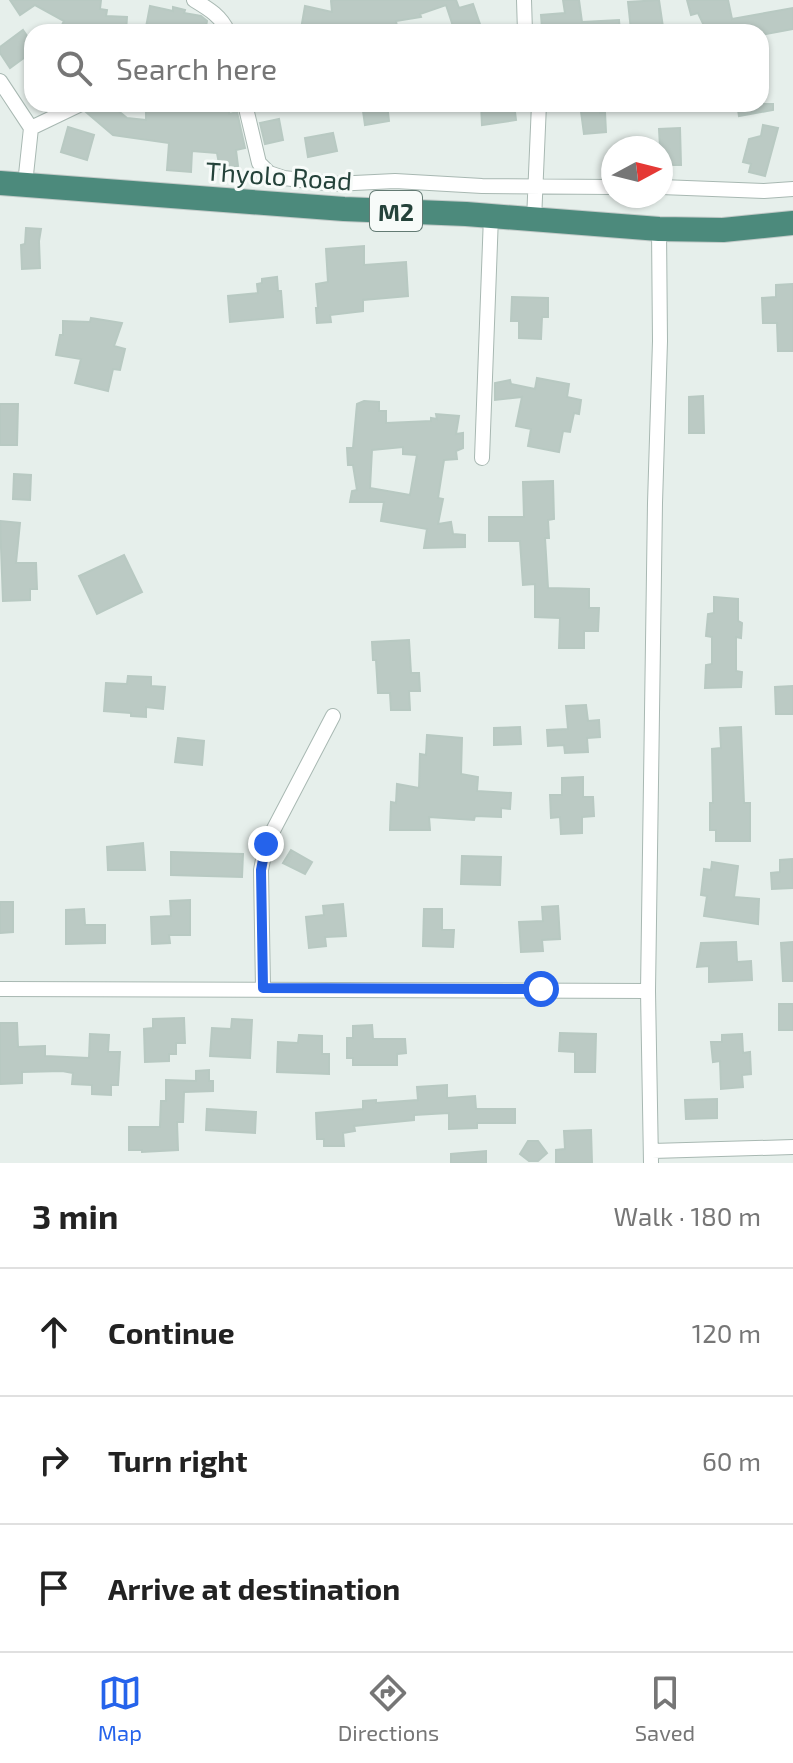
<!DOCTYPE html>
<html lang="en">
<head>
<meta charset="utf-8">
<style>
	:root { --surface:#fff; --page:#f6f6f6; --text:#222; --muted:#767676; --line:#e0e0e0; --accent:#2563eb }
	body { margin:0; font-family:"Exo 2",sans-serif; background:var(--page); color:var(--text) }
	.compass { position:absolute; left:601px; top:136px; width:72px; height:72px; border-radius:50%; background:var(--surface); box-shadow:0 2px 6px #0004; rotate:83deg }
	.stop { position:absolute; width:24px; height:24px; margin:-18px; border:6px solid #2563eb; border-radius:50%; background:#fff }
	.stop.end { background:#2563eb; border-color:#fff; box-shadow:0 2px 8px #0008 }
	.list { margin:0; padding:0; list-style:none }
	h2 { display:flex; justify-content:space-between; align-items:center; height:104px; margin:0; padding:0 32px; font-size:34px }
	h2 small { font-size:26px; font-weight:400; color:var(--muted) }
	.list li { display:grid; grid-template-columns:52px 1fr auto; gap:24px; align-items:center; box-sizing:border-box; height:128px; padding:0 32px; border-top:2px solid var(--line) }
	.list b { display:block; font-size:30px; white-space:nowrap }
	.list em { font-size:26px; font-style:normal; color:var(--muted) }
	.icon { flex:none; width:44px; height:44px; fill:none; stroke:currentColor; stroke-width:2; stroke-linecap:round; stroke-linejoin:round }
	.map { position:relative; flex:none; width:793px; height:1163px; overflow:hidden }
	.search { position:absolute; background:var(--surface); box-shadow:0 2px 6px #0004; left:24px; right:24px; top:24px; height:88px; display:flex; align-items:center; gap:20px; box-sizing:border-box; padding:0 28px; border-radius:24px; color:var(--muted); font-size:30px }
	.sheet { height:488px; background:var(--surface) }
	nav { display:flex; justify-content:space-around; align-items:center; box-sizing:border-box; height:112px; border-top:2px solid var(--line); background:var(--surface); font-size:22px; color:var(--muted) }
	nav a { display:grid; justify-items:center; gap:4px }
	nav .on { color:var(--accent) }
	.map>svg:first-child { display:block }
	.building { fill:#bbcac4; stroke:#b8c9c2; stroke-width:2; fill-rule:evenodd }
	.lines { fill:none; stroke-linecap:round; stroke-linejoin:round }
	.minor-casing { stroke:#a8b8b2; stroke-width:16 }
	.trunk-casing { stroke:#c2cac8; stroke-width:26 }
	.minor { stroke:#fff; stroke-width:14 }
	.trunk { stroke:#4c8a7c; stroke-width:24 }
	.route { stroke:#2563eb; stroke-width:10 }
	.labels { text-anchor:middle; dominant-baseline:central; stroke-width:6; stroke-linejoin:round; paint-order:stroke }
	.shield { fill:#f7fbf9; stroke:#637a73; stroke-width:2 }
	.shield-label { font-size:24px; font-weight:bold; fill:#24423a }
	.street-label { font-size:26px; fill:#24423a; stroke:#f7fbf9 }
</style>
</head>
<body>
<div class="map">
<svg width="793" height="1163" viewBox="0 0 793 1163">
	<rect width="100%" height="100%" fill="#e6efeb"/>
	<path class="building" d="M 10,0 L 101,0 L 100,9 L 107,10 L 106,16 L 127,17 L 126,32 L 60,29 L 64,21 L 35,5 L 20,15 Z
		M 334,0 L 456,0 L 459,8 L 473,4 L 481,27 L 466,32 L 455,32 L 446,5 L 420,14 L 421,17 L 396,21 L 398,32 L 358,32 L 357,29 L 315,29 L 315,32 L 301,29 L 305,6 L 332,12 L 331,1 Z
		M 563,0 L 579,0 L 582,22 L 619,20 L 620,32 L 550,32 L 549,27 L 542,28 L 541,15 L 565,13 Z
		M 659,0 L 663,27 L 631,30 L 628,2 Z
		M 687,0 L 728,0 L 732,19 L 793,8 L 793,29 L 761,35 L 761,32 L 707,32 L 698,13 L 691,15 Z
		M 150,6 L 173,11 L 173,7 L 185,10 L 184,13 L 201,16 L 207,21 L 205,32 L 162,32 L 146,27 Z
		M 23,30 L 32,43 L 32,52 L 10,68 L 0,53 L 0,47 Z
		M 91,104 L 110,104 L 127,118 L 146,120 L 146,104 L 230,104 L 229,114 L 237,112 L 245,148 L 236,150 L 238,166 L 220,169 L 217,153 L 192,151 L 191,172 L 167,170 L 169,143 L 113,135 L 86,112 Z
		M 362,104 L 387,104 L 389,121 L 365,125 Z
		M 481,104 L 514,104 L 516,120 L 482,125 Z
		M 580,104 L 599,104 L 600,113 L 605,112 L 606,132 L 584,134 Z
		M 737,104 L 773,104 L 773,110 L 739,116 Z
		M 279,119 L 283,140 L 265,144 L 260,123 Z
		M 763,125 L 778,128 L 765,176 L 749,172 L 751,164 L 743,162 L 749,139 L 761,136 Z
		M 68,127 L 94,135 L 87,160 L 61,152 Z
		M 680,128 L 681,165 L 661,165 L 659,129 Z
		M 333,133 L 337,151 L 308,157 L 305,138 Z
		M 26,228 L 41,229 L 39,241 L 40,268 L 22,269 L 21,245 L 25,244 Z
		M 364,246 L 364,265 L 406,262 L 408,296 L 363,300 L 363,311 L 330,315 L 331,322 L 317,323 L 316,308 L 318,308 L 316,284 L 328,282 L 326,249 Z
		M 277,277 L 278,291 L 281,291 L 283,317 L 230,322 L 228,296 L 258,293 L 257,284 L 262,283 L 262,279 Z
		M 793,284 L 793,351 L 778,351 L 777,323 L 763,323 L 762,298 L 776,297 L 776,285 Z
		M 512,297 L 548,298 L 548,317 L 542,317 L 541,339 L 519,338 L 519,321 L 511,321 Z
		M 91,318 L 122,323 L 114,346 L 125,349 L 120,370 L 113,369 L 108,391 L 75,383 L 81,359 L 56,355 L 60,335 L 63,335 L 63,321 L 90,322 Z
		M 537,378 L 569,384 L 567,397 L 581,400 L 579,414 L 574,413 L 570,432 L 563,431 L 559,452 L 528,446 L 531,429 L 516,426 L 522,397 L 495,400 L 495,383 L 510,380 L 511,384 L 535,389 Z
		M 703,396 L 704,433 L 689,433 L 689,397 Z
		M 364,401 L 379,402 L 379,411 L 386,411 L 386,423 L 431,421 L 431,418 L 437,419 L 436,414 L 459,416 L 456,434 L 463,433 L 463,448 L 456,451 L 457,459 L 444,460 L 438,498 L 443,499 L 438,524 L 451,522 L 453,534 L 465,535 L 465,547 L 424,548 L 427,529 L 381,521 L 384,502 L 350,502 L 352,491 L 357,490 L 353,465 L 348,465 L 347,448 L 353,448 L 357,404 ZM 403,447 L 403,454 L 417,455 L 410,495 L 370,488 L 372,450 Z
		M 0,404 L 18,404 L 17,445 L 0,445 Z
		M 14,474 L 31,475 L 30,500 L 13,499 Z
		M 553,481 L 554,519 L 548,520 L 549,538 L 545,538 L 548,588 L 589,589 L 589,608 L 599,608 L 598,631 L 584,631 L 584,648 L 559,648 L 560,618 L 535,617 L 535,584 L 523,585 L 520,541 L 489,541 L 489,517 L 524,517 L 523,482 Z
		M 0,521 L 20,523 L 16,563 L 36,563 L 37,589 L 30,589 L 30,600 L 3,601 Z
		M 124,555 L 142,592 L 97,614 L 79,576 Z
		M 714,597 L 738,599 L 738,621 L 742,623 L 741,638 L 736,637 L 736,671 L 742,672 L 741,687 L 705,688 L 706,665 L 712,664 L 712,637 L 706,636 L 708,614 L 714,613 Z
		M 409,640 L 411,673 L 419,673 L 420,691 L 409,691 L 410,710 L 391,710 L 390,693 L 378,693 L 376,660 L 373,660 L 372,642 Z
		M 128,676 L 151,677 L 151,686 L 165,687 L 163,709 L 146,707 L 146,717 L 131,716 L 131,713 L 104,711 L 106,683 L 127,684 Z
		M 793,686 L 793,714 L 776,714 L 775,687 Z
		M 586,705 L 588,721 L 599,720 L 600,737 L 587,738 L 588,752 L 565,753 L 564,745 L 548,746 L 547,730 L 568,729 L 566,706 Z
		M 520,727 L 521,744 L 494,745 L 494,728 Z
		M 741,727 L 744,803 L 750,803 L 750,841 L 716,841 L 716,830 L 710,830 L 710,803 L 713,803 L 712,749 L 721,748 L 720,728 Z
		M 427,735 L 462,738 L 461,774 L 478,777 L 477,791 L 511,793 L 510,809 L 501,808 L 501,817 L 475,816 L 474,820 L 429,817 L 430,830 L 390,830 L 391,802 L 396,803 L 397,784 L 419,788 L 420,754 L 426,755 Z
		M 178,738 L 204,741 L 202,765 L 175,762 Z
		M 583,777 L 583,797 L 593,797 L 594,816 L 582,817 L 582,833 L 561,834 L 560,817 L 551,818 L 550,795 L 562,795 L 562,778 Z
		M 143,843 L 145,870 L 108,870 L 107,847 Z
		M 291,850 L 312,862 L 305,874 L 283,863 Z
		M 171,852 L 243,854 L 242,877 L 171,875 Z
		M 462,856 L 501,857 L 500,885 L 461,884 Z
		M 792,859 L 793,888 L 772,889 L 771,873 L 780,872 L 780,860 Z
		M 712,862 L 738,866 L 734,897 L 759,899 L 758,924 L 704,916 L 707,896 L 701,895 L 704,869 L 711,870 Z
		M 190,900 L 190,935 L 169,935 L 170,943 L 152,944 L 151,917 L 171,916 L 170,901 Z
		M 0,902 L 13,902 L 13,932 L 0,933 Z
		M 343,904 L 346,936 L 325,937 L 326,946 L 309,948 L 306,917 L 324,915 L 323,906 Z
		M 558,906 L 560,939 L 542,940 L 543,951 L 521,952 L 519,922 L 543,921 L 542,907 Z
		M 84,909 L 85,925 L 105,925 L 105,943 L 66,944 L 66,910 Z
		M 424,909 L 442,909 L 442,930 L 454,930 L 453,947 L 423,946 Z
		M 736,942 L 737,962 L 751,961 L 752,980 L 709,982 L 709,966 L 697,967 L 701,943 Z
		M 793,942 L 793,981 L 783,981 L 781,943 Z
		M 779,1004 L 793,1004 L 793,1030 L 779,1030 Z
		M 184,1018 L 185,1043 L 176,1043 L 176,1054 L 169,1054 L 169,1061 L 145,1062 L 144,1029 L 153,1028 L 153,1019 Z
		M 232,1019 L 252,1020 L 250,1058 L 210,1056 L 212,1028 L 231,1029 Z
		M 0,1023 L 17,1023 L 18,1047 L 45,1046 L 45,1056 L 89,1058 L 90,1034 L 109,1035 L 108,1052 L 120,1052 L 118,1085 L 111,1085 L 111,1095 L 92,1094 L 92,1085 L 72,1084 L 73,1073 L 62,1071 L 22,1072 L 22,1083 L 0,1084 Z
		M 372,1025 L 373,1039 L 405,1039 L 406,1053 L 397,1054 L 397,1065 L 353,1065 L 353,1058 L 347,1058 L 347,1038 L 353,1038 L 353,1026 Z
		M 560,1033 L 596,1034 L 595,1072 L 575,1072 L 575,1052 L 559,1051 Z
		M 742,1034 L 743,1053 L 750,1052 L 751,1074 L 742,1075 L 743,1087 L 721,1089 L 720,1061 L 713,1062 L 711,1042 L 722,1042 L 722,1035 Z
		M 299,1035 L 322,1036 L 322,1054 L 329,1054 L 329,1074 L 277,1072 L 278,1042 L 298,1043 Z
		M 209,1070 L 209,1081 L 213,1081 L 213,1091 L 184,1092 L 183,1122 L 177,1122 L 178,1150 L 142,1152 L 142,1150 L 129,1150 L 129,1127 L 160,1127 L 161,1101 L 166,1101 L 166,1080 L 196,1081 L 196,1071 Z
		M 447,1085 L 447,1098 L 475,1096 L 476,1109 L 515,1109 L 515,1123 L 477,1123 L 477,1128 L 449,1129 L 449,1113 L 414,1115 L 414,1120 L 354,1126 L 355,1131 L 343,1133 L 344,1146 L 324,1146 L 324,1139 L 317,1139 L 316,1113 L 363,1109 L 363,1101 L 376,1100 L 376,1103 L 418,1100 L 417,1087 Z
		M 717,1099 L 717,1118 L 686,1119 L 685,1100 Z
		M 207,1109 L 256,1112 L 255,1133 L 206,1130 Z
		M 591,1130 L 592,1163 L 556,1163 L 556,1150 L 565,1149 L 564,1131 Z
		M 528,1141 L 538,1141 L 547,1153 L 538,1161 L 529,1161 L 520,1154 Z
		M 486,1151 L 486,1163 L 451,1163 L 451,1154 Z"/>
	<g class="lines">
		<defs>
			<path id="minor" d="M 194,0 C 209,9 221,16 228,32
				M 524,0 L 525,32
				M 0,81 L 31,128 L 25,184
				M 245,104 L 259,163 L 269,173 L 284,178 L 334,184 L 395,181 L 482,186 L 613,187
				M 31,128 L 81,104
				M 661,187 L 764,191 L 793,189
				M 534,220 L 539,104
				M 482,458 L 491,216
				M 263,988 L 261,870 L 266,844 L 333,716
				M 0,989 L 648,991
				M 652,1151 L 793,1147
				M 651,1163 L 648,991 L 655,503 L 660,341 L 659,229"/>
			<path id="trunk" d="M 0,183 L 344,209 L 466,214 L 659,229 L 723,230 L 793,223"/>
		</defs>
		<use href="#minor" class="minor-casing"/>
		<use href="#trunk" class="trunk-casing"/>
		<use href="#minor" class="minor"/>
		<use href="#trunk" class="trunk"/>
	</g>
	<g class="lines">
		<path class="route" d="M 266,844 L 261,870 L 263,988 L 541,989"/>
	</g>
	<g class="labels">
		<rect class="shield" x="370" y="191" width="52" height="40" rx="6"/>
		<g class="shield-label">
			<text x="396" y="211">M2</text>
		</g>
		<g class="street-label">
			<text transform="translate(279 175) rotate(4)">Thyolo Road</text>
		</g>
	</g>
</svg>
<svg class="compass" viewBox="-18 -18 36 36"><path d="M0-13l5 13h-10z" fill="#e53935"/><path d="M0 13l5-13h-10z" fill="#767676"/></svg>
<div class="stop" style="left:541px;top:989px"></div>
<div class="stop end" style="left:266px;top:844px"></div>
<div class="search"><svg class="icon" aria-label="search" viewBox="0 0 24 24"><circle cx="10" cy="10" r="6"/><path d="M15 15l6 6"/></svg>Search here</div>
</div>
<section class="sheet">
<h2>3 min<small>Walk · 180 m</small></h2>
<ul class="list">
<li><svg class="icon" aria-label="ahead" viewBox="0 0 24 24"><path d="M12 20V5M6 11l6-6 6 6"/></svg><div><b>Continue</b></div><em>120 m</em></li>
<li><svg class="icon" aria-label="right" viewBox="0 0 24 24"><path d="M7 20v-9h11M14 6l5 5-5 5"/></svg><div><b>Turn right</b></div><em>60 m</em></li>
<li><svg class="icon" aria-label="arrive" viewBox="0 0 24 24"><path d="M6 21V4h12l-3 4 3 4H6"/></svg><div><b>Arrive at destination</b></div></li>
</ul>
</section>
<nav>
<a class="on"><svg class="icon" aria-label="map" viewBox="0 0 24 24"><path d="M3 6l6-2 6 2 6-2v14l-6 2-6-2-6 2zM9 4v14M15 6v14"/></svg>Map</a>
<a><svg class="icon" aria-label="directions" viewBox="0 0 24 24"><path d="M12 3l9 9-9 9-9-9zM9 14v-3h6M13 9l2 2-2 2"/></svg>Directions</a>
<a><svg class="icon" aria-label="saved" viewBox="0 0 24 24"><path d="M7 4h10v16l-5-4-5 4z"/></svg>Saved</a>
</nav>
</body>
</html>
